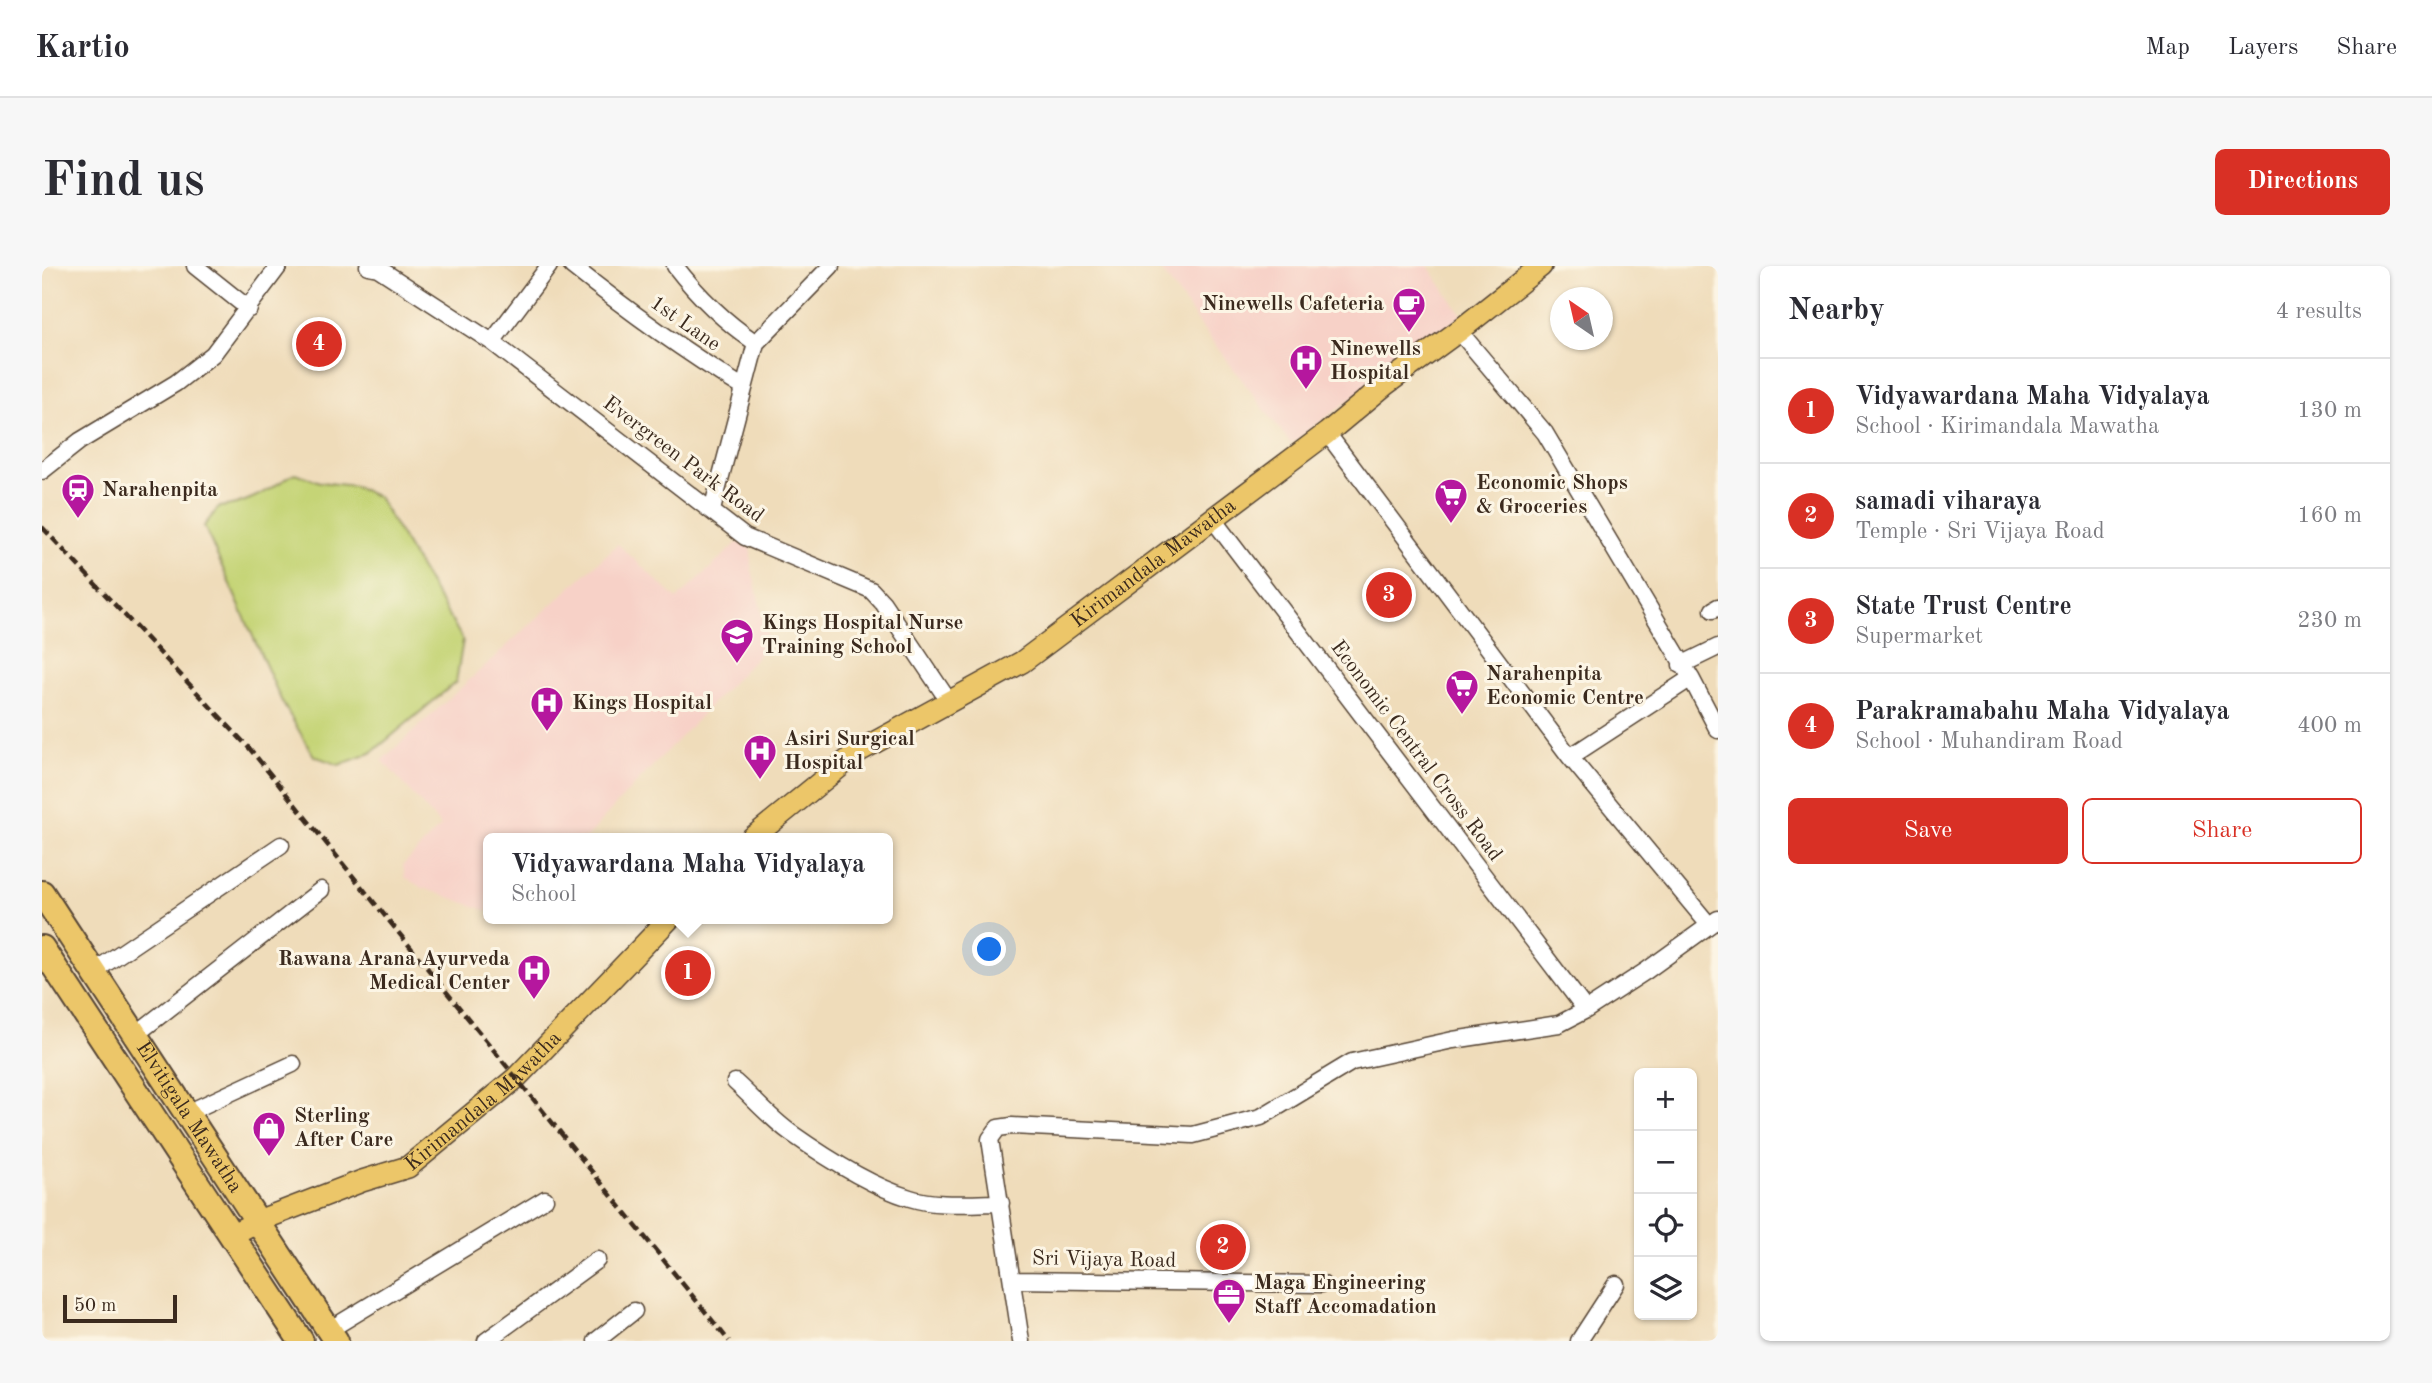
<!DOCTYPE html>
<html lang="en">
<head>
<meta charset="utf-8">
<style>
	:root { --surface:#fff; --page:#f7f7f7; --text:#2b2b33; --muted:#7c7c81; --line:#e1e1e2; --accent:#d93025 }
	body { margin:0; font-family:"Old Standard TT",serif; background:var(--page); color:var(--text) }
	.controls { position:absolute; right:21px; bottom:21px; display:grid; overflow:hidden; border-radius:10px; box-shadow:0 2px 5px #0004 }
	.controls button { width:63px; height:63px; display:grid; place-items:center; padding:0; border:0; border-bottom:2px solid var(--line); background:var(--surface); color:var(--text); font:35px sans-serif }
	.compass { position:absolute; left:1508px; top:21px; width:63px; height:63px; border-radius:50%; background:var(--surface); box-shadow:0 2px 5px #0004; rotate:326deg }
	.scale { position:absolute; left:21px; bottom:18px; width:114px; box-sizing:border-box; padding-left:7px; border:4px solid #3b2a1e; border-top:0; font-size:19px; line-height:24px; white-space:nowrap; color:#3b2a1e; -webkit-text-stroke:5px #fcf5e5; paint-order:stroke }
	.you { position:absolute; left:948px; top:684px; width:24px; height:24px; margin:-18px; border:5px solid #fff; border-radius:50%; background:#1a73e8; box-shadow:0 0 0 10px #1a73e833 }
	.badge { display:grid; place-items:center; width:46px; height:46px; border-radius:50%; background:var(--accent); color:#fff; font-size:23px; font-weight:700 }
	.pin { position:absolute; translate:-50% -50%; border:4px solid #fff; box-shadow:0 2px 7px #0006 }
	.popup { position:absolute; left:441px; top:567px; width:410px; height:91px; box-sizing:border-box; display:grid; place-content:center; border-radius:10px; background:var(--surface); filter:drop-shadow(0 2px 5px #0005); font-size:23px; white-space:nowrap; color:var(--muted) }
	.popup b { font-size:26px; color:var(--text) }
	.popup::after { content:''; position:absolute; left:50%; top:100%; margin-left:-14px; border:14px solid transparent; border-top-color:var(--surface) }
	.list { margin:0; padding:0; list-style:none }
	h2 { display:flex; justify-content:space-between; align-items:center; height:91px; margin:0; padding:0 28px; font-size:30px }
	h2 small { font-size:23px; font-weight:400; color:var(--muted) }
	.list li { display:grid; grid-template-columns:46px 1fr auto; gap:21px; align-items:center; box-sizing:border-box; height:105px; padding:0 28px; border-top:2px solid var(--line) }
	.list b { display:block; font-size:26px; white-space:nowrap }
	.list p { margin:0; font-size:23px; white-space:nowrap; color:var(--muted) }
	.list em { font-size:23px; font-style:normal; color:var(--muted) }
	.actions { display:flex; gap:14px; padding:21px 28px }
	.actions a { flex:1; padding:16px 0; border:2px solid var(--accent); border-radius:10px; text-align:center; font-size:24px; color:var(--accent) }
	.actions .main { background:var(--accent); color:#fff }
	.icon { flex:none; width:38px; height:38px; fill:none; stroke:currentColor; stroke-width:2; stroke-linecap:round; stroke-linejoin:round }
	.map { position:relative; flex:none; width:1676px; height:1075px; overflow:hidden; border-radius:10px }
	header { display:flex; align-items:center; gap:42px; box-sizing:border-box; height:98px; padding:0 35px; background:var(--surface); border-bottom:2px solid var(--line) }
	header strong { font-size:33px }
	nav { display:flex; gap:38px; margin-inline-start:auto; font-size:24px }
	.intro { display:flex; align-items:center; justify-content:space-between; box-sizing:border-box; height:168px; padding:0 42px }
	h1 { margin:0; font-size:49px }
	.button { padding:18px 32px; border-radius:10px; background:var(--accent); color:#fff; font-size:24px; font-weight:700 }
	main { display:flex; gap:42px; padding:0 42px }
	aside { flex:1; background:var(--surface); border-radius:10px; box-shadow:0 2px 5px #0004 }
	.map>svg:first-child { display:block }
	.built { fill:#f7d1c7 }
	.green { fill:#c5d476; stroke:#807f4a; stroke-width:2 }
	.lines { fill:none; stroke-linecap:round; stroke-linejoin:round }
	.minor-casing { stroke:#564535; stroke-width:19 }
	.major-casing { stroke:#564535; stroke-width:24 }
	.highway-casing { stroke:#564535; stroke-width:28 }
	.minor { stroke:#fff; stroke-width:16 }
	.major { stroke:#ecc669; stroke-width:21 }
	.highway { stroke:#ecc669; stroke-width:24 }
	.rail { stroke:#3b2a1e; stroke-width:4.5; stroke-dasharray:10 5; stroke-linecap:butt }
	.labels { text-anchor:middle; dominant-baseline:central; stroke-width:6; stroke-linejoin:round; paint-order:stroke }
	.poi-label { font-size:21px; font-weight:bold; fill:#3b2a1e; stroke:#fcf5e5; text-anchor:start }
	.street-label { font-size:21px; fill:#3b2a1e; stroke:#fcf5e5 }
</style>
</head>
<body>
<header>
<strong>Kartio</strong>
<nav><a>Map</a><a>Layers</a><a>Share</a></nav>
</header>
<div class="intro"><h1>Find us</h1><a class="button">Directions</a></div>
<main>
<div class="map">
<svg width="1676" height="1075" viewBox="0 0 1676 1075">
	<rect width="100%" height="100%" fill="#fcf5e5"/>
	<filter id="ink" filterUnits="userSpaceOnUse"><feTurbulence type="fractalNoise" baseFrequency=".0143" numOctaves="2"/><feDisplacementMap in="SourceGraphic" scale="14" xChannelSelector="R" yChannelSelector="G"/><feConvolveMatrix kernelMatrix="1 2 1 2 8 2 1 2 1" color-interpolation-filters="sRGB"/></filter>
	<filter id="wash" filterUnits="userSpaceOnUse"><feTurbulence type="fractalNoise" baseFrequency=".00686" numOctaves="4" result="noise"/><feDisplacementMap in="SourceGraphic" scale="28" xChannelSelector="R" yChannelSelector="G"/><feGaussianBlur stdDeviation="1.57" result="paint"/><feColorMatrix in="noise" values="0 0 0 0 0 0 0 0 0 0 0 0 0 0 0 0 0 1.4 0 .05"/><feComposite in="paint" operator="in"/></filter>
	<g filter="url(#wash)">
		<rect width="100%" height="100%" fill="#efdcba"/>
		<path class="built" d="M 1116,0 L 1386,0 L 1420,49 L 1249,178 L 1167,71 Z
			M 696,276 L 709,282 L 709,299 L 727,378 L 566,547 L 545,572 L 447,572 L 446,645 L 381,622 L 363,612 L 361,599 L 399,560 L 340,494 L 576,278 L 635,333 Z"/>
		<path class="green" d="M 253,207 L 278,216 L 312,220 L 336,231 L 421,374 L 414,416 L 329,487 L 297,499 L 272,490 L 240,436 L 162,260 L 177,241 C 208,238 227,223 253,207 Z"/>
	</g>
	<g filter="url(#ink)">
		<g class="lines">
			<defs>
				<path id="minor" d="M 153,0 L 207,43
					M 326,0 L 336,2 L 450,76 L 703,271 L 829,324 L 841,337 L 908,437
					M 530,0 C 585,44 642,85 702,122
					M 633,0 C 656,30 683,56 714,77
					M 1417,65 L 1503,167 L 1649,412 L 1676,464
					M 450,76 L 507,0
					M 1285,167 L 1528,491 L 1667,659
					M 0,205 L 38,175 L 134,117 L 171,88 L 237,0
					M 670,244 L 714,77 L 789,0
					M 1170,252 L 1544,744
					M 1671,344 L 1676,341
					M 1639,399 L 1676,381
					M 1528,491 L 1649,412
					M 51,706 L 239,579
					M 93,769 L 279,624
					M 693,816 C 712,833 729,853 749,867 C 783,891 828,920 868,932 C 896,941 929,937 959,937
					M 145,847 L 251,798
					M 971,1014 L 1280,1018
					M 287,1064 L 503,933
					M 444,1075 L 555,994
					M 554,1075 L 592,1045
					M 979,1075 L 948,873 L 956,862 L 970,860 L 1151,869 L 1219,851 L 1310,796 L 1411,774 L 1517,758 L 1544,744 L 1604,705 L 1676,653
					M 1537,1075 L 1574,1018"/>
				<g id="major">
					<path id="s1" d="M 710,572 L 817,485 L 980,396 L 1285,167 L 1344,118 L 1418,64 L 1499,0"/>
					<path id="s2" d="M 189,969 L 216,955 L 320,915 L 366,901 L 474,812 L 627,653"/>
				</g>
				<g id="highway">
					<path id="s3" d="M 0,627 L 294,1075"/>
					<path d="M 0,682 L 259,1075"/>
				</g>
			</defs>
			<use href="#minor" class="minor-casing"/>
			<use href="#major" class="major-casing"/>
			<use href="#highway" class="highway-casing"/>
			<use href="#minor" class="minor"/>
			<use href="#major" class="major"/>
			<use href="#highway" class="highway"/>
			<path class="rail" d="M 0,261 L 208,483 L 687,1075"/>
		</g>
	</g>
	<defs>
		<symbol id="cafe-pin" viewBox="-11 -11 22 30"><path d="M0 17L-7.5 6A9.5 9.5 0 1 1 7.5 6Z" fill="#b5179e" stroke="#fcf5e5"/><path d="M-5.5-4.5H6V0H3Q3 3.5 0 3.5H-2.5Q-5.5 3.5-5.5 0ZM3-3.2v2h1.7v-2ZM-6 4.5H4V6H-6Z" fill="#fff"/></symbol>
		<symbol id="hospital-pin" viewBox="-11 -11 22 30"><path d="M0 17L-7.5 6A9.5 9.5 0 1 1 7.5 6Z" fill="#b5179e" stroke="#fcf5e5"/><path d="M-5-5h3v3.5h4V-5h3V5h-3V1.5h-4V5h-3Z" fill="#fff"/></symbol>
		<symbol id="station-pin" viewBox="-11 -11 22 30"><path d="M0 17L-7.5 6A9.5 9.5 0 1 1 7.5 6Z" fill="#b5179e" stroke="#fcf5e5"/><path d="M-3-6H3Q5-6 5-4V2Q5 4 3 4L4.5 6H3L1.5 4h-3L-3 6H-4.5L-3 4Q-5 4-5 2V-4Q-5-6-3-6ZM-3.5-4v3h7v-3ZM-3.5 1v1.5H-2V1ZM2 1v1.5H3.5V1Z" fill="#fff"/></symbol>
		<symbol id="supermarket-pin" viewBox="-11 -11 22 30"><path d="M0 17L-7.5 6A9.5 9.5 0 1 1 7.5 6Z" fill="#b5179e" stroke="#fcf5e5"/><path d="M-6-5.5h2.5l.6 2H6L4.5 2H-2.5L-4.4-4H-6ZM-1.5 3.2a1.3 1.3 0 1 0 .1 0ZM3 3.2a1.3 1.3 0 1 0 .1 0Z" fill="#fff"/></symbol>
		<symbol id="school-pin" viewBox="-11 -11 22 30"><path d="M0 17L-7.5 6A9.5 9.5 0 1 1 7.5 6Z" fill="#b5179e" stroke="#fcf5e5"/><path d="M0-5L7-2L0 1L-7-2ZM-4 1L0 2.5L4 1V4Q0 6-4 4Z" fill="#fff"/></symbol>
		<symbol id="shop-pin" viewBox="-11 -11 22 30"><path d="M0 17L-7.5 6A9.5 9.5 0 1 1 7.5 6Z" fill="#b5179e" stroke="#fcf5e5"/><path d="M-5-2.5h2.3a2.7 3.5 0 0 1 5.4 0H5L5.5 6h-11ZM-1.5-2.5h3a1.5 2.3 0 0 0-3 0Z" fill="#fff"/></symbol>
		<symbol id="office-pin" viewBox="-11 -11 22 30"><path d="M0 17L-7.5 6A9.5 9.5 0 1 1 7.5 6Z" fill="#b5179e" stroke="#fcf5e5"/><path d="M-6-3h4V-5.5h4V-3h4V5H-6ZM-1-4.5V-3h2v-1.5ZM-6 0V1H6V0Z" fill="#fff"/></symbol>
	</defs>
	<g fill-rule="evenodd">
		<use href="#cafe-pin" x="1348" y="19" width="38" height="52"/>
		<use href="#hospital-pin" x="1245" y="76" width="38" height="52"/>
		<use href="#station-pin" x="17" y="205" width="38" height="52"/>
		<use href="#supermarket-pin" x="1390" y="210" width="38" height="52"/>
		<use href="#school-pin" x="676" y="350" width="38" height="52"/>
		<use href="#supermarket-pin" x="1401" y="401" width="38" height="52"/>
		<use href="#hospital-pin" x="486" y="418" width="38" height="52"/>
		<use href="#hospital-pin" x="699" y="466" width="38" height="52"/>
		<use href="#hospital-pin" x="473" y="686" width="38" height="52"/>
		<use href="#shop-pin" x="208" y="843" width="38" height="52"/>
		<use href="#office-pin" x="1168" y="1010" width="38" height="52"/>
	</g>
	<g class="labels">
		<g class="poi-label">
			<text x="1342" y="38" text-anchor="end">Ninewells Cafeteria</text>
			<text x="1288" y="83">Ninewells<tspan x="1288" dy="24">Hospital</tspan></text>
			<text x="1434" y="217">Economic Shops<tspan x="1434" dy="24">&amp; Groceries</tspan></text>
			<text x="60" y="224">Narahenpita</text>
			<text x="720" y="357">Kings Hospital Nurse<tspan x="720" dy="24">Training School</tspan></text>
			<text x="1444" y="408">Narahenpita<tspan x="1444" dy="24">Economic Centre</tspan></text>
			<text x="530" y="437">Kings Hospital</text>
			<text x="742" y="473">Asiri Surgical<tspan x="742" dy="24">Hospital</tspan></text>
			<text x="468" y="693" text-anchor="end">Rawana Arana Ayurveda<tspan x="468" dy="24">Medical Center</tspan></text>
			<text x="252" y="850">Sterling<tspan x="252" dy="24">After Care</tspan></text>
			<text x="1212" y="1017">Maga Engineering<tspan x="1212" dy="24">Staff Accomadation</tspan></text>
		</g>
		<g class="street-label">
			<text transform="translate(643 58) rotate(35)">1st Lane</text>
			<text transform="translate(641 194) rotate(37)">Evergreen Park Road</text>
			<text stroke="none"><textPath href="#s1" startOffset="488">Kirimandala Mawatha</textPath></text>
			<text transform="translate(1374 485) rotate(53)">Economic Central Cross Road</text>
			<text stroke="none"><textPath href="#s2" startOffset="290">Kirimandala Mawatha</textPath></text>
			<text stroke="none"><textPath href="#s3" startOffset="268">Elvitigala Mawatha</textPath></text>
			<text transform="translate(1062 994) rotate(1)">Sri Vijaya Road</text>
		</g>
	</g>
</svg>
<div class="controls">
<button>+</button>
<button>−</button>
<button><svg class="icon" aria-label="locate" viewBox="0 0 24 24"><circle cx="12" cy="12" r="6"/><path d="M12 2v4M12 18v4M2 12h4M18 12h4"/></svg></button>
<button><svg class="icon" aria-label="layers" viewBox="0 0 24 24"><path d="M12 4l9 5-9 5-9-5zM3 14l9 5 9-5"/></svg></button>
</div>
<svg class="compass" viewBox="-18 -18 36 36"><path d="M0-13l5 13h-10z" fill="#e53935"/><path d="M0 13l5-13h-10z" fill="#7c7c81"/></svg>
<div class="scale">50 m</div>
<div class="you"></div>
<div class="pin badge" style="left:646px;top:707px">1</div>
<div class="popup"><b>Vidyawardana Maha Vidyalaya</b>School</div>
<div class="pin badge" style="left:1181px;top:981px">2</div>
<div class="pin badge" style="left:1347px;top:329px">3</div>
<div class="pin badge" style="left:277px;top:78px">4</div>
</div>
<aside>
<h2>Nearby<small>4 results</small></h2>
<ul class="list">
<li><span class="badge">1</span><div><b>Vidyawardana Maha Vidyalaya</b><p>School · Kirimandala Mawatha</p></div><em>130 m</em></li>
<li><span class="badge">2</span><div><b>samadi viharaya</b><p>Temple · Sri Vijaya Road</p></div><em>160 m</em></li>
<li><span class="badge">3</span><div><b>State Trust Centre</b><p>Supermarket</p></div><em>230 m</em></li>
<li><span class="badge">4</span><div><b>Parakramabahu Maha Vidyalaya</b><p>School · Muhandiram Road</p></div><em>400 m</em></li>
</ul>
<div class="actions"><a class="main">Save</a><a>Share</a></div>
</aside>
</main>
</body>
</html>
